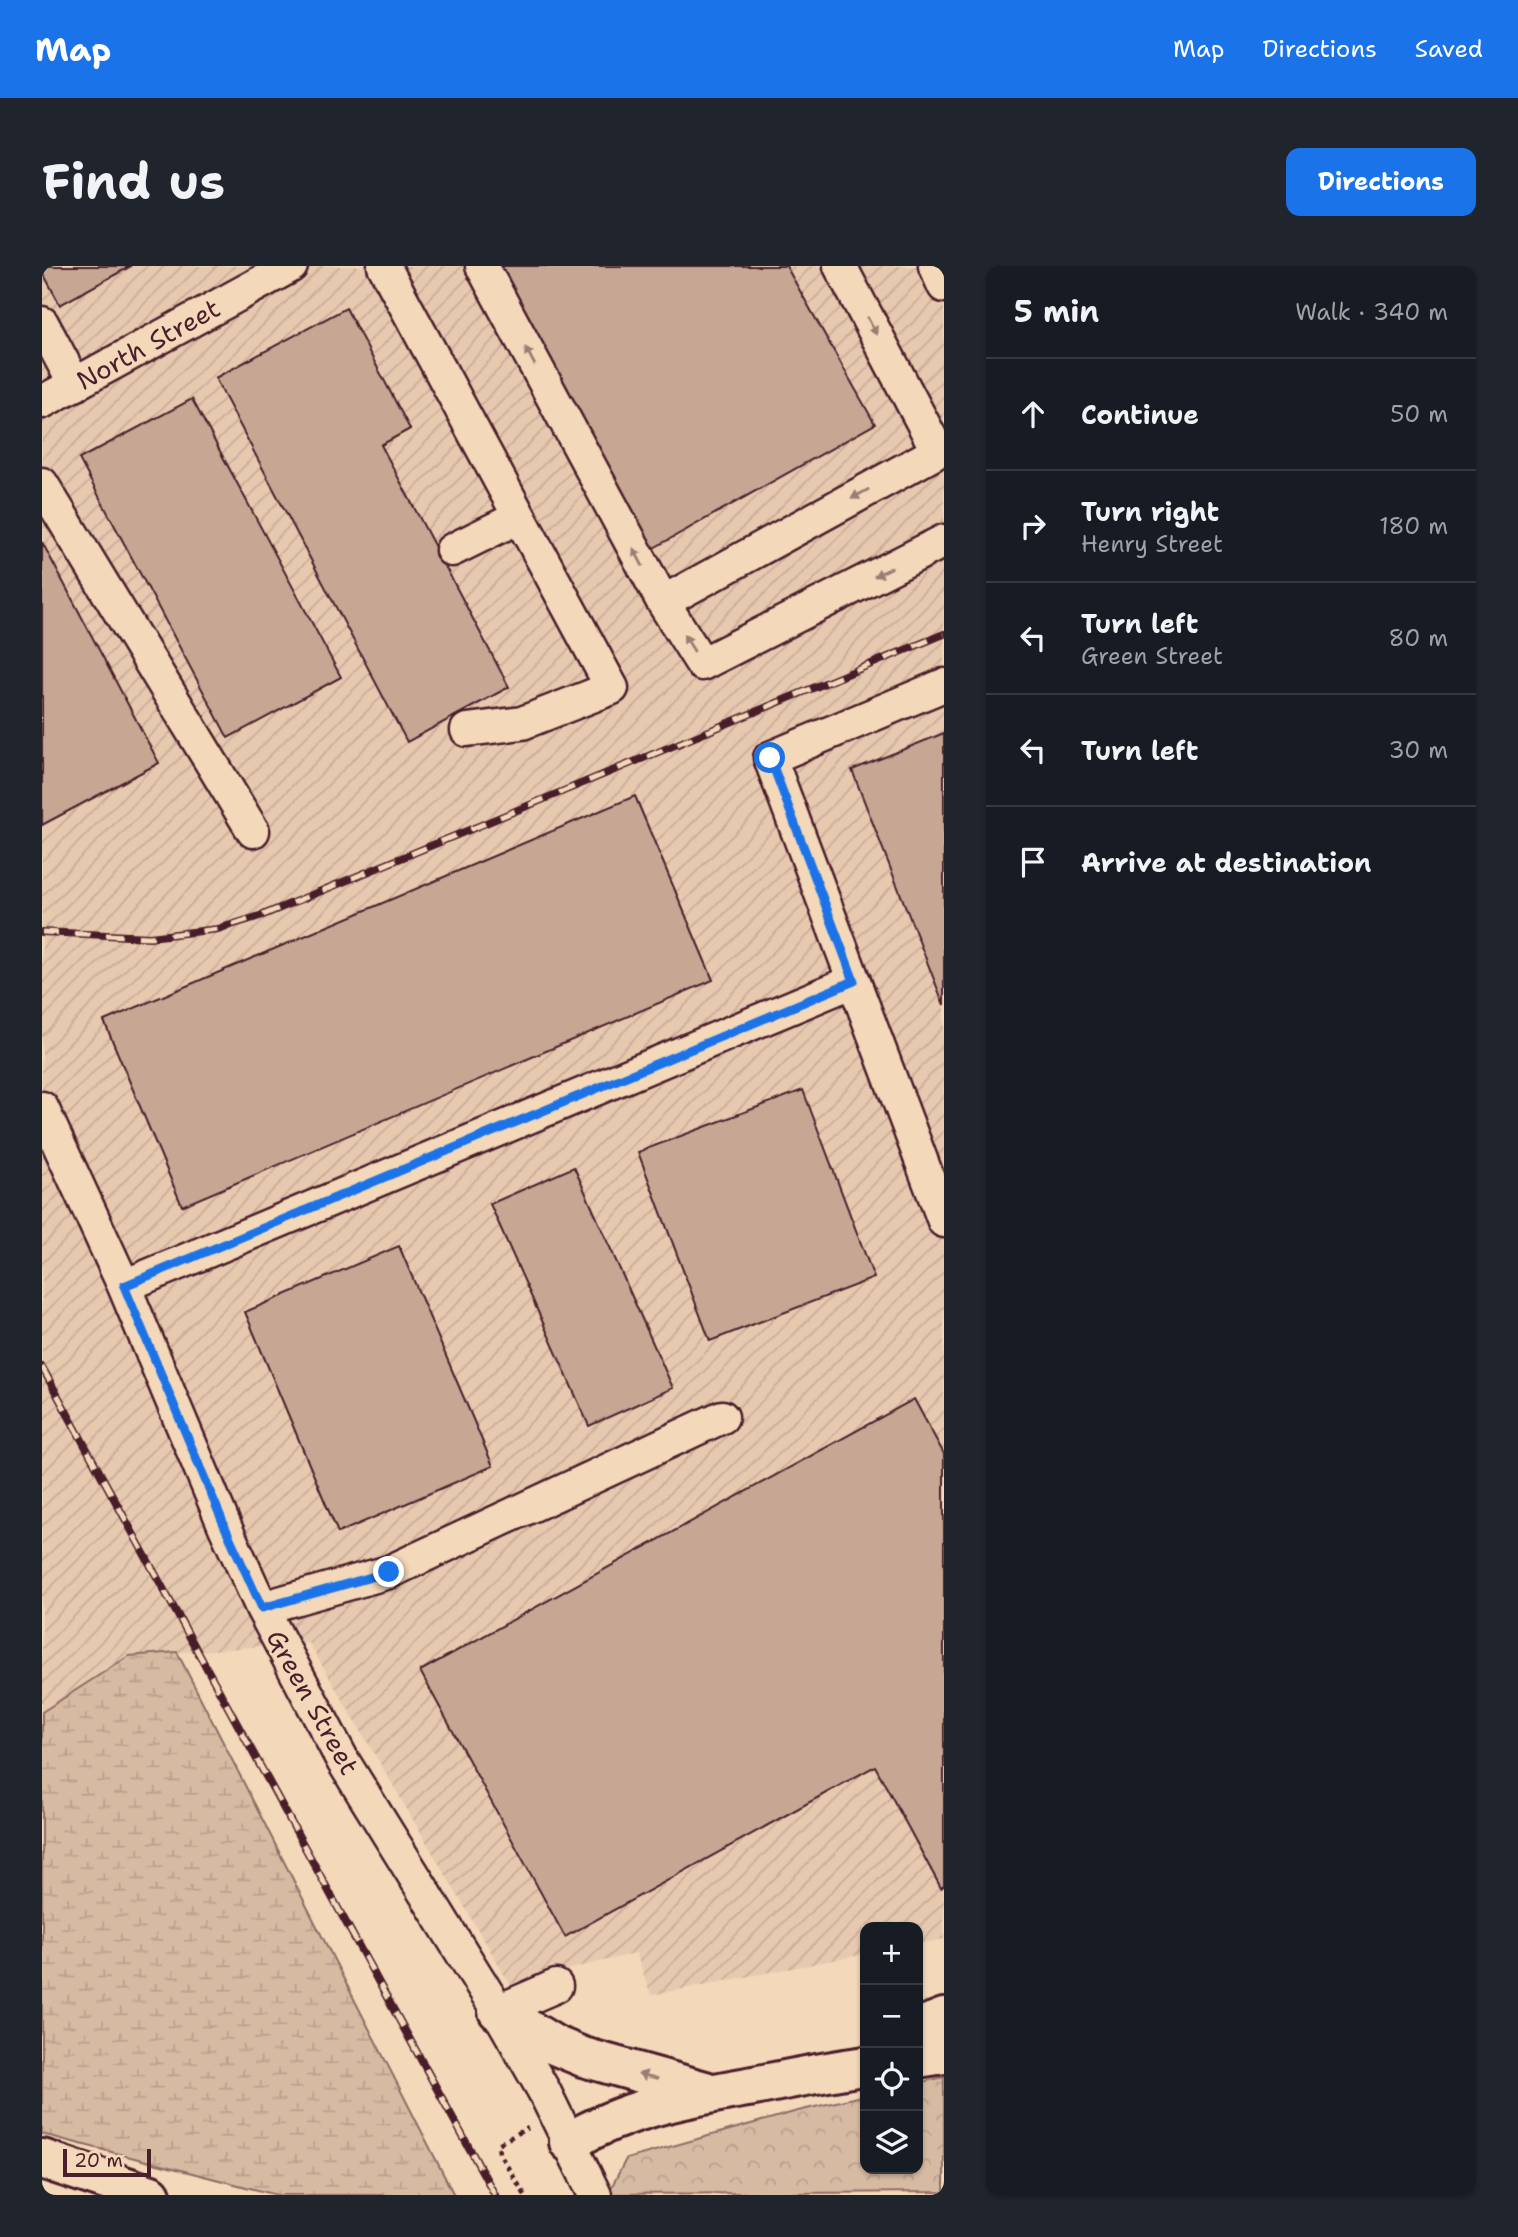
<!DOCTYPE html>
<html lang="en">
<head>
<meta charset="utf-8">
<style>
	:root { --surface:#171b24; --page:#20242c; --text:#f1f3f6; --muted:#9ea1a6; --line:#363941; --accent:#1a73e8 }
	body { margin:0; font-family:"Shantell Sans",sans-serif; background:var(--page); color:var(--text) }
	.controls { position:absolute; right:21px; bottom:21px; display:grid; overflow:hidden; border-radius:14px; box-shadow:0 2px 5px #0004 }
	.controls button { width:63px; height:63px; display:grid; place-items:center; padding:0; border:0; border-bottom:2px solid var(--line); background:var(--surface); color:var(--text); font:35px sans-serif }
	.scale { position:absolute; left:21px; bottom:18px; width:88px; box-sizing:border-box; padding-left:7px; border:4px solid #4a1f2b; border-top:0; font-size:19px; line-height:24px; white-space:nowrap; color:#4a1f2b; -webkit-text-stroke:5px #f3d8ba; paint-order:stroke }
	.stop { position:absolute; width:21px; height:21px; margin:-16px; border:5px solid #1a73e8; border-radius:50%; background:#fff }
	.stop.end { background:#1a73e8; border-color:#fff; box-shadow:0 2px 7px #0008 }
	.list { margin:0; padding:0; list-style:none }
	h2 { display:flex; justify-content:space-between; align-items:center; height:91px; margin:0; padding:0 28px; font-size:30px }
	h2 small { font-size:23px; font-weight:400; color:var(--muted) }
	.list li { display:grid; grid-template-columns:46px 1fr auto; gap:21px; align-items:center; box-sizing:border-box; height:112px; padding:0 28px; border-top:2px solid var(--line) }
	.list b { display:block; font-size:26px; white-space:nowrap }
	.list p { margin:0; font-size:23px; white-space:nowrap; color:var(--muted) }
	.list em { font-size:23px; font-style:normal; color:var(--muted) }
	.icon { flex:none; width:38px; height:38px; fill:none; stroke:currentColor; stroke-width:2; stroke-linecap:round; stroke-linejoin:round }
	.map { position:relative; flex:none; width:902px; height:1929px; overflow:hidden; border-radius:14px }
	header { display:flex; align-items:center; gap:42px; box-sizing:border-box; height:98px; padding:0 35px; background:var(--accent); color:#fff }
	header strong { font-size:33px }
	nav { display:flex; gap:38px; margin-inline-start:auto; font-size:24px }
	.intro { display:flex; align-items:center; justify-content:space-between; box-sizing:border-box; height:168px; padding:0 42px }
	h1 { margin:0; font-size:49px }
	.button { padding:18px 32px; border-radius:14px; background:var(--accent); color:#fff; font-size:24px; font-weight:700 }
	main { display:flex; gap:42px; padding:0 42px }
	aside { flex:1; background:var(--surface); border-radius:14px; box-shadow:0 2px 5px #0004 }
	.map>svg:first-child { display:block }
	.industrial { fill:url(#industrial-furrows) }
	.forest { fill:url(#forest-crowns); stroke:#906c66; stroke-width:2 }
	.wetland { fill:url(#wetland-marsh); stroke:#906c66; stroke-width:2 }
	.building { fill:#c6a794; stroke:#4a1f2b; stroke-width:2 }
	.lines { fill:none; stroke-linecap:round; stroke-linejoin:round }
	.minor-casing { stroke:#4a1f2b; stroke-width:37 }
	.highway-casing { stroke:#4a1f2b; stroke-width:44 }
	.path { stroke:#4a1f2b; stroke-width:4.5; stroke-dasharray:5 5; stroke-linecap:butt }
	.minor { stroke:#f3d8ba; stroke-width:32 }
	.highway { stroke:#f3d8ba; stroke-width:38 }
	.rail-casing { stroke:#4a1f2b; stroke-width:8 }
	.rail { stroke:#f3d8ba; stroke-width:5; stroke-dasharray:16; stroke-linecap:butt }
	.oneway { fill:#9e7c72 }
	.route { stroke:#1a73e8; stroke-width:9 }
	.labels { text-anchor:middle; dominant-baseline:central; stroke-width:5; stroke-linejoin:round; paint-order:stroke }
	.street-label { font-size:26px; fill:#4a1f2b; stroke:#f3d8ba }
</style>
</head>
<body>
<header>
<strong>Map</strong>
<nav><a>Map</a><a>Directions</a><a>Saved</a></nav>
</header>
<div class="intro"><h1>Find us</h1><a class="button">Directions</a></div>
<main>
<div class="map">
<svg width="902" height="1929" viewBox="0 0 902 1929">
	<defs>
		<pattern id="industrial-furrows" width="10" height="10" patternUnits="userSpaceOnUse" patternTransform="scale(1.75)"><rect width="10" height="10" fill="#e6c9af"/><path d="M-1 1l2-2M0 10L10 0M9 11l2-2" fill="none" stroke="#c7ac97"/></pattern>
		<pattern id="forest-crowns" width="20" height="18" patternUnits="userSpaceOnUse" patternTransform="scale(1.75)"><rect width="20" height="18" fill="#d7baa2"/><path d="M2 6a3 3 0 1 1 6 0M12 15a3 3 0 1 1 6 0" fill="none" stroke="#ba9f8c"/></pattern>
		<pattern id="wetland-marsh" width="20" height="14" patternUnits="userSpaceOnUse" patternTransform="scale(1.75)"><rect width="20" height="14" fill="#d7baa2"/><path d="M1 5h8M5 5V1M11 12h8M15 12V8" fill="none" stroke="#ba9f8c"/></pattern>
	</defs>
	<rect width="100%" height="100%" fill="#f3d8ba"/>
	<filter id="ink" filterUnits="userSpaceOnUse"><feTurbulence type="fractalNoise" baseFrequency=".0143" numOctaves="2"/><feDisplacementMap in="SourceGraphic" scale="14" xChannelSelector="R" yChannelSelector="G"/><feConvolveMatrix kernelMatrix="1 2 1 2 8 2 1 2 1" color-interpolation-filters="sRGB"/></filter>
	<g filter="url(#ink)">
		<path class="industrial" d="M 0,0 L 902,0 L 902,1673 L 876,1678 L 876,1661 L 823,1661 L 823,1688 L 609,1729 L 594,1687 L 468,1718 L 267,1377 L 87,1390 L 0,1446 Z"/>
		<path class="forest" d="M 902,1811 L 902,1926 L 566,1928 L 584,1893 L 752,1846 L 823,1829 L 823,1903 L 876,1903 L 876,1817 Z"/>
		<path class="wetland" d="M 135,1386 L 412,1929 L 235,1929 L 0,1868 L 0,1446 L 87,1390 Z"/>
		<path class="building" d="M 0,0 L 89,0 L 18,39 L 0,5 Z
			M 456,0 L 744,0 L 833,158 L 610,283 Z
			M 304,42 L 368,163 L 339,179 L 467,421 L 365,476 L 173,112 Z
			M 150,133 L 299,411 L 186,472 L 37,193 Z
			M 0,276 L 117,497 L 0,559 Z
			M 902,467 L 902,739 L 810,504 Z
			M 593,530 L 671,714 L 140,940 L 62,755 Z
			M 761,824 L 832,1012 L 668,1075 L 596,886 Z
			M 532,901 L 631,1122 L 547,1160 L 448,938 Z
			M 357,980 L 451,1200 L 296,1267 L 203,1046 Z
			M 872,1133 L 902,1188 L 902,1620 L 899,1622 L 833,1500 L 523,1671 L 378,1405 Z"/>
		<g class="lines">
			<defs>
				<path id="minor" d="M 342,0 L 570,422 L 480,457 L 425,464
					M 440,0 L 621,336 L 891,188 L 893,180 L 798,0
					M 893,0 L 902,20
					M 0,57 L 33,119
					M 0,136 L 249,0
					M 0,218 L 211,565
					M 410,284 L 477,251
					M 621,336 L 660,398 L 902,275
					M 902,419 L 728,492 L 902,955
					M 0,842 L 82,1020 L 183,1261 L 220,1342 L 301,1495 L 456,1745 L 502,1825 L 553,1929
					M 82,1020 L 812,715
					M 220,1342 L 347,1306 L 680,1151
					M 456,1745 L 514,1720"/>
				<path id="highway" d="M 456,1745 L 512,1779 L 541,1791 L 663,1825
					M 876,1762 L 902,1752
					M 876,1792 L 902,1788
					M 527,1876 C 587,1840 649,1831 717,1819 C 752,1812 787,1805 823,1800
					M 0,1893 L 109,1929"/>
			</defs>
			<use href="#minor" class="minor-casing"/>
			<use href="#highway" class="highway-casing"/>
			<path class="path" d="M 483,1929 L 457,1887 L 456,1878 L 486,1862"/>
			<use href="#minor" class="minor"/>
			<use href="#highway" class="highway"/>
			<defs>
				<path id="rail" d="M 0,666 L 108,671 L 176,663 L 221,649 L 902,368
					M 0,1101 L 453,1929"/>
			</defs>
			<use href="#rail" class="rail-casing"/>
			<use href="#rail" class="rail"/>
		</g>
		<defs><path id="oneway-solid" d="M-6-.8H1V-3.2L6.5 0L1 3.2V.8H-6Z" transform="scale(1.75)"/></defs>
		<g class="oneway">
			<use href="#oneway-solid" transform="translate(830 60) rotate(62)"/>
			<use href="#oneway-solid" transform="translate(488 90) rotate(-118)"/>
			<use href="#oneway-solid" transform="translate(818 228) rotate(151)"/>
			<use href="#oneway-solid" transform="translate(596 291) rotate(-118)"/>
			<use href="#oneway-solid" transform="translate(841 306) rotate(153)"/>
			<use href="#oneway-solid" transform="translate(647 377) rotate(-122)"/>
			<use href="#oneway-solid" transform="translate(606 1810) rotate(-166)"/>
		</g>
	</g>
	<g class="lines" filter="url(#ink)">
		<path class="route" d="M 347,1306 L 220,1342 L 183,1261 L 82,1020 L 812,715 L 728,492"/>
	</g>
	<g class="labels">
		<g class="street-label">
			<text transform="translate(106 78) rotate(-29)">North Street</text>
			<text transform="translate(271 1436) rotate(61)">Green Street</text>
		</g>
	</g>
</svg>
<div class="controls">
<button>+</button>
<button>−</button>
<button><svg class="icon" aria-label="locate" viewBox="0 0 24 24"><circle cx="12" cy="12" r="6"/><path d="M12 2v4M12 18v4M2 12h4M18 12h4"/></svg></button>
<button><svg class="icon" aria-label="layers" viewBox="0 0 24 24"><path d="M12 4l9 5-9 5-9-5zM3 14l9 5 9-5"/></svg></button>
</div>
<div class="scale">20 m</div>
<div class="stop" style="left:728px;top:492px"></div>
<div class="stop end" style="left:347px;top:1306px"></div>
</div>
<aside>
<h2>5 min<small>Walk · 340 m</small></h2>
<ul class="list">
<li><svg class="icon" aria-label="ahead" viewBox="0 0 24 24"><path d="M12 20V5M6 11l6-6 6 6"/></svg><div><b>Continue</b></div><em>50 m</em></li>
<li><svg class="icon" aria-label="right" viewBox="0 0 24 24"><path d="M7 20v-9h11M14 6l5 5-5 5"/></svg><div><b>Turn right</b><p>Henry Street</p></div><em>180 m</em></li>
<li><svg class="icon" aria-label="left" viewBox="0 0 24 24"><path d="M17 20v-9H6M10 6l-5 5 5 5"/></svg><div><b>Turn left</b><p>Green Street</p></div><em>80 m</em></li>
<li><svg class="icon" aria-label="left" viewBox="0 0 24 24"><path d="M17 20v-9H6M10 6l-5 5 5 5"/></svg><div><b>Turn left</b></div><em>30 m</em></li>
<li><svg class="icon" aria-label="arrive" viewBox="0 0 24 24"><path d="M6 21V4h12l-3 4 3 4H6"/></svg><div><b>Arrive at destination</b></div></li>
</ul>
</aside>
</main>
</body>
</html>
